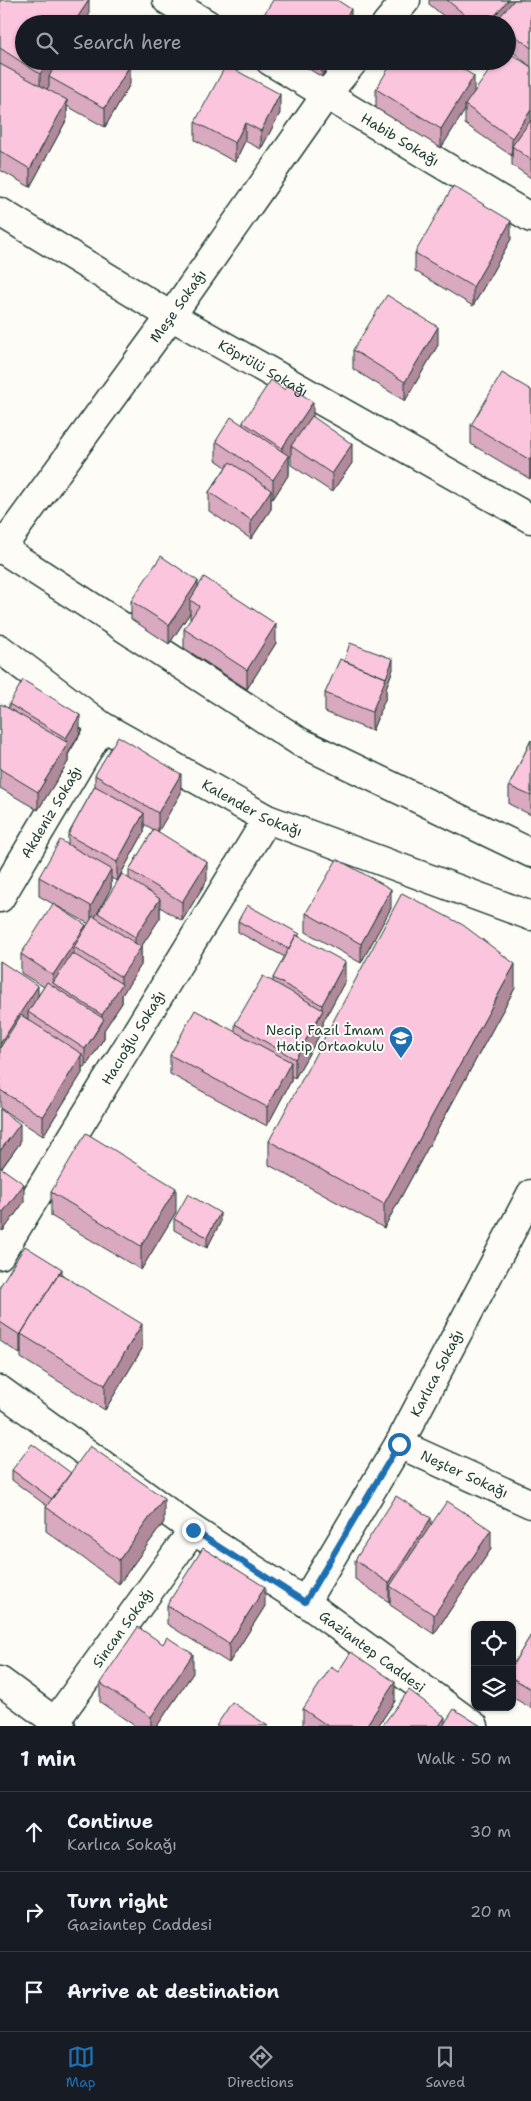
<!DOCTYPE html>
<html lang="en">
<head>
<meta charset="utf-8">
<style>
	:root { --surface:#171b24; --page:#20242c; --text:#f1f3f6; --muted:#9ea1a6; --line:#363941; --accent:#1f6fb2 }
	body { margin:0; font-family:"Shantell Sans",sans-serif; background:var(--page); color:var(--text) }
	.controls { position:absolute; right:15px; bottom:15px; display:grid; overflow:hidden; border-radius:10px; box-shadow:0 1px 4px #0004 }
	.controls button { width:45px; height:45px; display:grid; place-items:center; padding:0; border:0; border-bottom:1px solid var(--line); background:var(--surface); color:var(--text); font:25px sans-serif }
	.stop { position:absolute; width:15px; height:15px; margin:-11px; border:4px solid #1f6fb2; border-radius:50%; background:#fff }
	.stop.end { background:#1f6fb2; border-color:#fff; box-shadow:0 1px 5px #0008 }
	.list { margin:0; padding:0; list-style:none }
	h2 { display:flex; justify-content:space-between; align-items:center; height:65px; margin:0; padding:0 20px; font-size:21px }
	h2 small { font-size:16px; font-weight:400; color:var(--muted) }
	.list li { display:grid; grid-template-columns:32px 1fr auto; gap:15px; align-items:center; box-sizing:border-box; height:80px; padding:0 20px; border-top:1px solid var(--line) }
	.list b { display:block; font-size:19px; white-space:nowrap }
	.list p { margin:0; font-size:16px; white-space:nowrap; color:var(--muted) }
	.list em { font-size:16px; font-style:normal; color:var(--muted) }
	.icon { flex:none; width:28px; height:28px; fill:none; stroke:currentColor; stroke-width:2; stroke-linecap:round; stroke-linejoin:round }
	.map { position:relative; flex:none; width:531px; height:1726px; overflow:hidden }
	.search { position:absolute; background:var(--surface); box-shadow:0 1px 4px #0004; left:15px; right:15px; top:15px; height:55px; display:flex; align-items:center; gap:12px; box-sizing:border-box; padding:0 18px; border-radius:28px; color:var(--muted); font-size:19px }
	.sheet { height:305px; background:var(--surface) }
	nav { display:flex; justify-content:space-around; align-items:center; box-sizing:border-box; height:70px; border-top:1px solid var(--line); background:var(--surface); font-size:14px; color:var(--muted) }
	nav a { display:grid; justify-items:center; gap:2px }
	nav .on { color:var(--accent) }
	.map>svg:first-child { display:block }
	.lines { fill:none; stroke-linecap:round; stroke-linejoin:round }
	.minor-casing { stroke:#1f3d34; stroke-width:31 }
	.minor { stroke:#fdfcf7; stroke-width:28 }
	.wall { fill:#d9a9bf; stroke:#1f3d34; fill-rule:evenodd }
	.shaded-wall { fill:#b08a9b; stroke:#1f3d34 }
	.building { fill:#fcc5de; stroke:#1f3d34 }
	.route { stroke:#1f6fb2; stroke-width:6 }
	.labels { text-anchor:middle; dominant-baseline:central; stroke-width:4; stroke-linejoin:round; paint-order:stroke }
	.street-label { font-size:14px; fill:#1f3d34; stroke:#fdfcf7 }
	.poi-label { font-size:14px; fill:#1f3d34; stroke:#fdfcf7; text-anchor:end }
</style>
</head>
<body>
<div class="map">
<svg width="531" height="1726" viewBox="0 0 531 1726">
	<rect width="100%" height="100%" fill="#fdfcf7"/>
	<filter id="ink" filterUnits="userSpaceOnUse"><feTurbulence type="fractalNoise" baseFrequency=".02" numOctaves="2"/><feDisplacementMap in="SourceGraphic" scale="10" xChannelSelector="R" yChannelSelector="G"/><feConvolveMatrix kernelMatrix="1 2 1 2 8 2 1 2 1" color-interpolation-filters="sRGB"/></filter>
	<g filter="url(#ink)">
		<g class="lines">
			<defs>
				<g id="minor">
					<path d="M 167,0 L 207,24"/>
					<path d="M 386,24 L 406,0"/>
					<path id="s1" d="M 270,61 L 531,218"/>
					<path id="s2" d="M 0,212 L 171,316 L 531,519"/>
					<path d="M 1,548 L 300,742 L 531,853"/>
					<path id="s3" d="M 0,550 L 171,316 L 326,95 L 354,61"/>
					<path id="s4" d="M 0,649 L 102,726 L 267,819 L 531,916"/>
					<path id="s5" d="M 0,898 L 102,726"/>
					<path id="s6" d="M 0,1255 L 267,819"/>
					<path id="s7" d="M 0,1390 L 193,1530 L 305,1602 L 474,1726"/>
					<path id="s8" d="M 399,1444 L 531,1504"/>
					<path id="s9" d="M 305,1602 L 399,1444 L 531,1194"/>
					<path d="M 0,1681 L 61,1726"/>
					<path id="s10" d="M 52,1726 L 193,1530"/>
				</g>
			</defs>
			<use href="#minor" class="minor-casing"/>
			<use href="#minor" class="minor"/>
		</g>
		<path class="wall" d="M 0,0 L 89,24 L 24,24 L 130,84 L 105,127 L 67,106 L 67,119 L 30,187 L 0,170 Z
			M 429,0 L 531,0 L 531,67 L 507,47 L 507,24 L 453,24 L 429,4 Z
			M 296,61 L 331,61 L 322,77 Z
			M 531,67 L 531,178 L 512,165 L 512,156 L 465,124 L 465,110 L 441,148 L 376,108 L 376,89 L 474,92 Z
			M 280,113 L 261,149 L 245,141 L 235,162 L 195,140 L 195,122 Z
			M 511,239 L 473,306 L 415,271 L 415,253 Z
			M 438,345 L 405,401 L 353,369 L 353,350 Z
			M 531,390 L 530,479 L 471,444 L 471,425 Z
			M 313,417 L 352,463 L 332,492 L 291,465 L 291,454 L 289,458 L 289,474 L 273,499 L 271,498 L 271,509 L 251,539 L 209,511 L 209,492 L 226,467 L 216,460 L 216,441 L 243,425 L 243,422 Z
			M 198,586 L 276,643 L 247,689 L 184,648 L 184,629 L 191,619 L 190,619 L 190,613 L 169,644 L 131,619 L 131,601 Z
			M 344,661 L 393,669 L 386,688 L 386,697 L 372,731 L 325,712 L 325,693 Z
			M 9,704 L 80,733 L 68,754 L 68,762 L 38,810 L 0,788 L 0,706 L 9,708 Z
			M 531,740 L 531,815 L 509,804 L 509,786 Z
			M 95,775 L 181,793 L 158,831 L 207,880 L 182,921 L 160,907 L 160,918 L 141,947 L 141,965 L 122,995 L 122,1003 L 104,1030 L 104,1038 L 85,1068 L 82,1066 L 82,1073 L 43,1136 L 0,1108 L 0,961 L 38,996 L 44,987 L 21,973 L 21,954 L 86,928 L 89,924 L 39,896 L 39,877 L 68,845 L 68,835 L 95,786 ZM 144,824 L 154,830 L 129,870 L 129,879 L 99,910 L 111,888 L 111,878 L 117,881 L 144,832 Z
			M 391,908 L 361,963 L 306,932 L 306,913 Z
			M 238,921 L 300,937 L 345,981 L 323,1022 L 323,1029 L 295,1078 L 291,1076 L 291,1081 L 267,1126 L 170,1074 L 170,1055 L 235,1031 L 235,1024 L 273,982 L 273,978 L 285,957 L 238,932 Z
			M 515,988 L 384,1228 L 269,1165 L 269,1141 Z
			M 0,1109 L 20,1143 L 2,1168 L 24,1202 L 3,1231 L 0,1229 Z
			M 51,1192 L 176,1212 L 141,1270 L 51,1216 Z
			M 174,1219 L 220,1223 L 207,1248 L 174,1230 Z
			M 62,1274 L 142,1349 L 105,1410 L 21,1358 L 21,1352 L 20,1354 L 0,1341 L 0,1286 Z
			M 12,1470 L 71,1473 L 164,1522 L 119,1584 L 46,1531 L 46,1507 L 47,1506 L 12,1480 Z
			M 431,1524 L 491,1549 L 434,1634 L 390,1605 L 390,1600 L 389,1602 L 355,1579 L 355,1560 Z
			M 167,1605 L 265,1606 L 229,1663 L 167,1624 Z
			M 531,1635 L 531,1708 L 512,1697 L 512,1666 Z
			M 163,1644 L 193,1673 L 157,1726 L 135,1726 L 100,1702 L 100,1683 Z
			M 338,1672 L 395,1701 L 378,1726 L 303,1726 L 303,1709 Z"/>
		<path class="shaded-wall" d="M 89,0 L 89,24 L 73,24 Z
			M 508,0 L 524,0 L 497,20 L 497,24 L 488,24 Z
			M 351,9 L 351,24 L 342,24 Z
			M 49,61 L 65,61 L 49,77 L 49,86 L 40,99 L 40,74 Z
			M 322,61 L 331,61 L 322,77 Z
			M 130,65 L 130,84 L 105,127 L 105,108 Z
			M 474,76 L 474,95 L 465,105 L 465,110 L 441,148 L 441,129 Z
			M 280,94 L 280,113 L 261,149 L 261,131 Z
			M 67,100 L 67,119 L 30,187 L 30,169 Z
			M 531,110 L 531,128 L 512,146 L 512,156 L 512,138 Z
			M 245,123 L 245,141 L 235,162 L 235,143 Z
			M 511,221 L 511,239 L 473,306 L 473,287 Z
			M 438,327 L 438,345 L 405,401 L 405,382 Z
			M 313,402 L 313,421 L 291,446 L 291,454 L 289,458 L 289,474 L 273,499 L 273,480 L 282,465 L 282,448 Z
			M 352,444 L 352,463 L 332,492 L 332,474 Z
			M 531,458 L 531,477 L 530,479 L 530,460 Z
			M 271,490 L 271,509 L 251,539 L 251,520 Z
			M 198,581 L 198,600 L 190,600 L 190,613 L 169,644 L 169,625 Z
			M 276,624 L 276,643 L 247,689 L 247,670 Z
			M 393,659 L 393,669 L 386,688 L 386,697 L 372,731 L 372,712 Z
			M 80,715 L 80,733 L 68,754 L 68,762 L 38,810 L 38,792 L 66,746 L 66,738 Z
			M 181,774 L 181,793 L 158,832 L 158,813 Z
			M 144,813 L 144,832 L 117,881 L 117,862 Z
			M 207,862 L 207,880 L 182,921 L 182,902 Z
			M 111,869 L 111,888 L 91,925 L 91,906 Z
			M 391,889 L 391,908 L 361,963 L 361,944 Z
			M 160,899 L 160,918 L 141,947 L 141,965 L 122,995 L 122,1003 L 104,1030 L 104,1038 L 85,1068 L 85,1049 L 102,1023 L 102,1015 L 121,985 L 121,977 L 135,955 L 135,937 Z
			M 86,925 L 86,944 L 74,947 L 74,962 L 53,983 L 53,975 Z
			M 345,962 L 345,981 L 323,1022 L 323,1029 L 295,1078 L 295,1059 L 322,1012 L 322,1005 Z
			M 515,964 L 515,988 L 384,1228 L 384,1204 Z
			M 38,986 L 38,1005 L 28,1012 L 28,1020 L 0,1063 L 0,1044 Z
			M 82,1054 L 82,1073 L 43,1136 L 43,1117 Z
			M 291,1062 L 291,1081 L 267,1126 L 267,1107 Z
			M 20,1124 L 20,1143 L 0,1170 L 0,1151 Z
			M 24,1184 L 24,1202 L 3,1231 L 3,1212 Z
			M 176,1188 L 176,1212 L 141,1270 L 141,1246 Z
			M 220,1213 L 220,1223 L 207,1248 L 207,1237 Z
			M 62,1269 L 62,1288 L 21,1334 L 21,1352 L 20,1354 L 20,1335 Z
			M 142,1324 L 142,1349 L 105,1410 L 105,1385 Z
			M 164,1498 L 164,1522 L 119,1584 L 119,1560 Z
			M 431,1518 L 431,1537 L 390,1586 L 390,1600 L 389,1602 L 389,1583 Z
			M 491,1530 L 491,1549 L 434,1634 L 434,1615 Z
			M 265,1587 L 265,1606 L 229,1663 L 229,1644 Z
			M 193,1654 L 193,1673 L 157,1726 L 151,1726 L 151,1717 Z
			M 395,1682 L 395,1701 L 378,1726 L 366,1726 Z
			M 445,1717 L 445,1726 L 439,1726 Z"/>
		<path class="building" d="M 0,0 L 89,0 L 73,24 L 24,24 L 24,61 L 49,61 L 40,74 L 0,48 Z
			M 273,0 L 337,0 L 351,9 L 342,24 L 264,24 L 260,21 Z
			M 447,0 L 508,0 L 488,24 L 476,24 Z
			M 514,0 L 531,0 L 531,48 L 507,29 L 507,24 L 501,24 L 497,20 Z
			M 507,51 L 531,67 L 531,110 L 512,138 L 465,105 L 496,61 L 507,61 Z
			M 57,61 L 123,61 L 130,65 L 105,108 L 49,77 Z
			M 393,61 L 450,61 L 474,76 L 441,129 L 376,89 Z
			M 0,64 L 67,100 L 30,169 L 0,151 Z
			M 226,65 L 280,94 L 261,131 L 245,123 L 235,143 L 195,122 Z
			M 531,120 L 531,160 L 512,146 Z
			M 453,186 L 511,221 L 473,287 L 415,253 Z
			M 387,295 L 438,327 L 405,382 L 353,350 Z
			M 502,373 L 531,390 L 531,458 L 530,460 L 471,425 Z
			M 271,380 L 285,390 L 288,385 L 313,402 L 282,448 L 243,422 Z
			M 312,416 L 352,444 L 332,474 L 291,446 Z
			M 231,417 L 289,456 L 273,480 L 216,441 Z
			M 230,462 L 271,490 L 251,520 L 209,492 Z
			M 161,556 L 198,581 L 169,625 L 131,601 Z
			M 204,577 L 276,624 L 247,670 L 184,629 L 199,606 L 190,600 Z
			M 350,643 L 393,659 L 386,678 L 344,661 Z
			M 340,659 L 386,678 L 372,712 L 325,693 Z
			M 23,680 L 80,715 L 66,738 L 9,704 Z
			M 1,704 L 68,743 L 38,792 L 0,769 L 0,706 Z
			M 118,736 L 181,774 L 158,813 L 95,775 Z
			M 531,740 L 531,796 L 509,786 Z
			M 95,786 L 144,813 L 117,862 L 68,835 Z
			M 154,829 L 207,862 L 182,902 L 129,870 Z
			M 60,840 L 111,869 L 91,906 L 39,877 Z
			M 337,859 L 391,889 L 361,944 L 306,913 Z
			M 122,874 L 160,899 L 135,937 L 98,913 Z
			M 402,893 L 463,925 L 515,964 L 384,1204 L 269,1141 Z
			M 53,904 L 86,925 L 53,975 L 21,954 Z
			M 247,905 L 300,934 L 298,936 L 296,935 L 289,949 L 238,921 Z
			M 93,916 L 141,947 L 121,977 L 74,947 Z
			M 296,935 L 345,962 L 322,1005 L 273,978 Z
			M 72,953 L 122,984 L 102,1015 L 53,983 Z
			M 0,961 L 38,986 L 0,1044 Z
			M 263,976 L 323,1010 L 295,1059 L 235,1024 Z
			M 47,982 L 104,1019 L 85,1049 L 28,1012 Z
			M 195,1010 L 291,1062 L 267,1107 L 170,1055 Z
			M 21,1015 L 82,1054 L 43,1117 L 0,1090 L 0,1048 Z
			M 0,1109 L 20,1124 L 0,1151 Z
			M 86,1133 L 176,1188 L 141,1246 L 51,1192 Z
			M 0,1167 L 24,1184 L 3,1212 L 0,1210 Z
			M 188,1194 L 220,1213 L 207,1237 L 174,1219 Z
			M 25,1246 L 62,1269 L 20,1335 L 0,1322 L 0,1286 Z
			M 59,1273 L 142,1324 L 105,1385 L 21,1334 Z
			M 32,1444 L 71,1473 L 52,1499 L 12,1470 Z
			M 90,1446 L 164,1498 L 119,1560 L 46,1507 Z
			M 396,1496 L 431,1518 L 389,1583 L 355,1560 Z
			M 447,1501 L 491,1530 L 434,1615 L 390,1586 Z
			M 203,1548 L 265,1587 L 229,1644 L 167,1605 Z
			M 138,1627 L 163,1644 L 167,1637 L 193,1654 L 151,1717 L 100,1683 Z
			M 531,1635 L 531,1689 L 512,1678 L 512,1666 Z
			M 351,1652 L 395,1682 L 366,1726 L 328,1726 L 303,1709 L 331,1667 L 338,1672 Z
			M 409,1690 L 445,1717 L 439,1726 L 382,1726 Z
			M 232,1702 L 268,1726 L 216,1726 Z
			M 454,1709 L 481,1726 L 443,1726 Z"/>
	</g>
	<g class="lines" filter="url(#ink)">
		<path class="route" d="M 193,1530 L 305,1602 L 399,1444"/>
	</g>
	<defs>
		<symbol id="school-pin" viewBox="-11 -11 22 30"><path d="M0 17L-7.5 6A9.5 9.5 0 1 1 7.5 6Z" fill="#1f6fb2" stroke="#fdfcf7"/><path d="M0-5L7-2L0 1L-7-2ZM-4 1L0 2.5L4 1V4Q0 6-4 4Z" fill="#fff"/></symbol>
	</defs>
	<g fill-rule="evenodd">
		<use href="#school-pin" x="387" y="1024" width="28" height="38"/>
	</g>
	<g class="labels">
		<g class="street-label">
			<text stroke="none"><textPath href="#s1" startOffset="152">Habib Sokağı</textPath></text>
			<text stroke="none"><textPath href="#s3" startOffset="302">Meşe Sokağı</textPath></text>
			<text stroke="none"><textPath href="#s2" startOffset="306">Köprülü Sokağı</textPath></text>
			<text stroke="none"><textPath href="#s4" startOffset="299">Kalender Sokağı</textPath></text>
			<text stroke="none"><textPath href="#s5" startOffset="100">Akdeniz Sokağı</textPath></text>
			<text stroke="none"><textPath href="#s6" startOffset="255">Hacıoğlu Sokağı</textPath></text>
			<text stroke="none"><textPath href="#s9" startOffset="264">Karlıca Sokağı</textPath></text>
			<text stroke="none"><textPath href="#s8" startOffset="72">Neşter Sokağı</textPath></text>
			<text stroke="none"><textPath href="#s10" startOffset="121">Sincan Sokağı</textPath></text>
			<text stroke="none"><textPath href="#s7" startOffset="455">Gaziantep Caddesi</textPath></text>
		</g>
		<g class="poi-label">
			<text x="384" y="1030">Necip Fazıl İmam<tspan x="384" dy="16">Hatip Ortaokulu</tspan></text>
		</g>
	</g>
</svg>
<div class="controls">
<button><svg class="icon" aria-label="locate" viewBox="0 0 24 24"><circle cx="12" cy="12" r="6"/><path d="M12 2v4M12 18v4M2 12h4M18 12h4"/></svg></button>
<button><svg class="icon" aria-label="layers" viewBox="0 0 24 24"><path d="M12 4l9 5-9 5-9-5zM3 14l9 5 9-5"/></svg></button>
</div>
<div class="stop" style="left:399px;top:1444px"></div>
<div class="stop end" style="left:193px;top:1530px"></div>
<div class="search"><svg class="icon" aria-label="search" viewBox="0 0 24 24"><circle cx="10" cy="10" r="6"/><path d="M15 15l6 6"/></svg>Search here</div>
</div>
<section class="sheet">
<h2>1 min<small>Walk · 50 m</small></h2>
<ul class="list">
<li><svg class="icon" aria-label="ahead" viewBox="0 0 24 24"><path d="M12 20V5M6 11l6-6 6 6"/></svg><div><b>Continue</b><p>Karlıca Sokağı</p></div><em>30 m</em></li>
<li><svg class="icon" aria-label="right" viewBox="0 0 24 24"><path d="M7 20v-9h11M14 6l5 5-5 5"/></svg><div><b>Turn right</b><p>Gaziantep Caddesi</p></div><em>20 m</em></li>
<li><svg class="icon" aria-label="arrive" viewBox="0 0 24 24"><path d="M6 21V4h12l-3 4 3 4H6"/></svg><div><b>Arrive at destination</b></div></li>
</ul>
</section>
<nav>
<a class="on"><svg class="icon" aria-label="map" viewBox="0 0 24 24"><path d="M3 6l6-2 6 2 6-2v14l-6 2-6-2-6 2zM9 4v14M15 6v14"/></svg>Map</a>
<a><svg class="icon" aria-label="directions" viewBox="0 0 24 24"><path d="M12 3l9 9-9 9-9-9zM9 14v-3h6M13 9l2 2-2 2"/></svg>Directions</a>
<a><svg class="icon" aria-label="saved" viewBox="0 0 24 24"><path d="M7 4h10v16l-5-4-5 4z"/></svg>Saved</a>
</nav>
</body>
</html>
